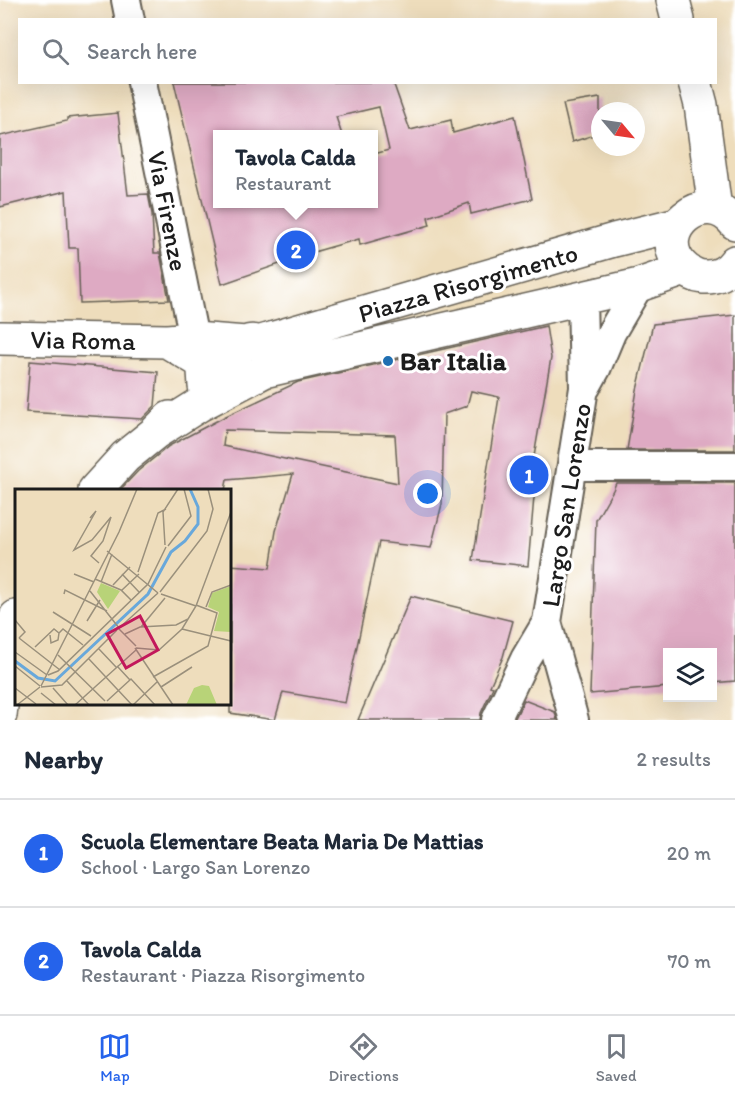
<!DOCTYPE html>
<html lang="en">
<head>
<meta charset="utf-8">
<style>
	:root { --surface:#fff; --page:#f2f2f3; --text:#1f2937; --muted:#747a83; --line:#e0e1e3; --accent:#2563eb }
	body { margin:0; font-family:Itim,sans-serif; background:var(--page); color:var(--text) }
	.controls { position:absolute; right:18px; bottom:18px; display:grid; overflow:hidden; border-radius:0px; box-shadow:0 6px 24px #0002 }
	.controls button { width:54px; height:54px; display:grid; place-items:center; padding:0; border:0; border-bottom:2px solid var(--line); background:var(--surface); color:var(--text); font:30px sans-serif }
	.compass { position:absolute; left:591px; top:102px; width:54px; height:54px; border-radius:50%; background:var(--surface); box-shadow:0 6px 24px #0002; rotate:119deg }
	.you { position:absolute; left:428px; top:494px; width:21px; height:21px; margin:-15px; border:4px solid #fff; border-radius:50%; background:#1a73e8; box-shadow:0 0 0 9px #1a73e833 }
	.badge { display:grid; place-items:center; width:39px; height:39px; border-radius:50%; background:var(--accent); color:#fff; font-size:20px; font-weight:700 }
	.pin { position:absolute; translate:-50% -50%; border:3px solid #fff; box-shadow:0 2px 6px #0006 }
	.popup { position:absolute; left:213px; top:130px; width:165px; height:78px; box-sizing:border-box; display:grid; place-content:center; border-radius:0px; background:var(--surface); filter:drop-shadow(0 2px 4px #0005); font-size:20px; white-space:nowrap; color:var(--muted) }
	.popup b { font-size:22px; color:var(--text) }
	.popup::after { content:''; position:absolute; left:50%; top:100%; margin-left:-12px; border:12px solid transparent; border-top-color:var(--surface) }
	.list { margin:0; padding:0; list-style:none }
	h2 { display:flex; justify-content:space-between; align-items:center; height:78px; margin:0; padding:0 24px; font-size:26px }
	h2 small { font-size:20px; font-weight:400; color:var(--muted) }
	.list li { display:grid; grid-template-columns:39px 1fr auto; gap:18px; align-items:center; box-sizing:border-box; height:108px; padding:0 24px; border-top:2px solid var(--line) }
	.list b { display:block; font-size:22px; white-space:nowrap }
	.list p { margin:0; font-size:20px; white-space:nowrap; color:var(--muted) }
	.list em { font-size:20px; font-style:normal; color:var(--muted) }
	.icon { flex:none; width:33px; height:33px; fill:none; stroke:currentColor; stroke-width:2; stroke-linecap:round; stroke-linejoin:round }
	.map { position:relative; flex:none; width:735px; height:720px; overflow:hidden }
	.search { position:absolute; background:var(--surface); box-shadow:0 6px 24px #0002; left:18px; right:18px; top:18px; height:66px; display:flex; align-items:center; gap:15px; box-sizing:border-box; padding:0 21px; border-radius:0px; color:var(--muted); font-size:22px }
	.sheet { height:294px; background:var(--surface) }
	nav { display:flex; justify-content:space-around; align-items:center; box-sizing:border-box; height:84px; border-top:2px solid var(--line); background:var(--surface); font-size:16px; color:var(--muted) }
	nav a { display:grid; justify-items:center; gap:3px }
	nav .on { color:var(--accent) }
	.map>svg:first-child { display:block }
	.building { fill:#deaac3; fill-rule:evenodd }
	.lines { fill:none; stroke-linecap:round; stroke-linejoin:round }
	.street-casing { stroke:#666054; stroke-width:32 }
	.secondary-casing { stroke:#666054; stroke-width:36 }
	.street { stroke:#fff; stroke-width:28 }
	.secondary { stroke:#fff; stroke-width:33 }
	.poi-dot { fill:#1f6fb2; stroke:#fff; stroke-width:2 }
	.labels { text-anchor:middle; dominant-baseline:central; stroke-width:6; stroke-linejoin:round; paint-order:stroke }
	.street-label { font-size:26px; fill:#1c1c1c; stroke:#fff }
	.poi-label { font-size:26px; font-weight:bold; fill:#1c1c1c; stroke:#fff; text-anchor:start }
	.inset-river { fill:none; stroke:#68a8db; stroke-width:3 }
	.inset-road { fill:none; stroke:#9a907c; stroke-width:1.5 }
	.view { fill:#c2185b; fill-opacity:0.15; stroke:#c2185b; stroke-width:3 }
	.inset-edge { fill:none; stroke:#1c1c1c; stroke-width:3 }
</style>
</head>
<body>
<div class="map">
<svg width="735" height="720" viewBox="0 0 735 720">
	<rect width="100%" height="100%" fill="#fff"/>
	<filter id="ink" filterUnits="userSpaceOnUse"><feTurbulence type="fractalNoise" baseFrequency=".0167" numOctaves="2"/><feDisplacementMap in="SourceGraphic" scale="12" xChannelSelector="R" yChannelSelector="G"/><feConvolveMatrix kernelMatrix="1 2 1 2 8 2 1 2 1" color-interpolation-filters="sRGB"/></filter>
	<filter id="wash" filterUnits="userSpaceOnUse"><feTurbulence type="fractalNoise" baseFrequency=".008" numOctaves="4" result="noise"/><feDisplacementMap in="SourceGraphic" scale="24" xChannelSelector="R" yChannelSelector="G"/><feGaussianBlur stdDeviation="1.35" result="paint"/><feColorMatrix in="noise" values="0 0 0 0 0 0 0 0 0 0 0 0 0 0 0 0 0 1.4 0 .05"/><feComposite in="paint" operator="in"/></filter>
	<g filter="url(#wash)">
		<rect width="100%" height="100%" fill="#eeddbc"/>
		<g id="blocks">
			<path class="building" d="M 174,82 L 393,82 L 410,130 L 451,120 L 453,133 L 515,116 L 532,199 L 471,214 L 469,203 L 428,217 L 430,225 L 360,245 L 359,239 L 317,251 L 222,284 ZM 379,107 L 389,150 L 374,154 L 374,204 L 218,204 L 218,135 L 342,135 L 336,117 Z
				M 600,98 L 600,133 L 572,142 L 563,104 Z
				M 118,113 L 128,195 L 148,194 L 152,214 L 154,253 L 160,253 L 169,300 L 80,303 L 78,248 L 69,248 L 66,191 L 0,207 L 0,136 L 67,121 L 67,118 Z
				M 735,315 L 735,450 L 627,450 L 637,390 L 653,324 Z
				M 546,326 L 551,358 L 527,497 L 534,497 L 528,566 L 473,560 L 499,397 L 471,391 L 467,406 L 444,414 L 442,504 L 431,548 L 379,542 L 345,703 L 283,692 L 275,720 L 230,713 L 230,565 L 270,568 L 276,531 L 293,474 L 227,480 L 225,490 L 120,490 L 138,471 L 169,446 L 226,416 L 298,382 ZM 225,430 L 395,435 L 398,483 L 223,446 Z
				M 30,361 L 158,372 L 155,406 L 142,419 L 26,412 Z
				M 616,483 L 735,483 L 735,681 L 712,683 L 712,652 L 668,652 L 668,687 L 590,694 L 596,520 L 613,490 Z
				M 411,596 L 513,621 L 503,657 L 490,686 L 493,687 L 481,713 L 480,720 L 358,720 Z
				M 524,700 L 555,712 L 557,720 L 514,720 Z"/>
		</g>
	</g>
	<g filter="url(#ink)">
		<use href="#blocks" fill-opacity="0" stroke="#666054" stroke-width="1.5"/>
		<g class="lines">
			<defs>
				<path id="street" d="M 126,0 L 130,20
					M 142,82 L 194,339
					M 586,387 L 596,369 L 611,333 L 639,285
					M 572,466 L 735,466
					M 547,622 L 574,720
					M 496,720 L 525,659 L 547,622 L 584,388 L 582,297"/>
				<path id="secondary" d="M 673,0 L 678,20
					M 695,82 L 701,105 L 715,209
					M 735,223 C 705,184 650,232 682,266 C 688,272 695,276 703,277 C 716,278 728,272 735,262
					M 0,338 L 167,341 L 194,339 L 246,343
					M 167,341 L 202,362 L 204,371 L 205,386
					M 257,343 L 614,240 L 678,224
					M 264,371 L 639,285 L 685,269
					M 156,432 L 199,405 L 264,371 C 268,364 270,357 265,349 C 245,322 213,374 251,377
					M 95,490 L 125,457 L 156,432 L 170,418
					M 0,715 L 9,639 L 16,617"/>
			</defs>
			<use href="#street" class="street-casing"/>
			<use href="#secondary" class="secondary-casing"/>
			<use href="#street" class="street"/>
			<use href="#secondary" class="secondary"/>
		</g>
	</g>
	<circle class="poi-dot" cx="388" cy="361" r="6"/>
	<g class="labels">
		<g class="street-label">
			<text transform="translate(168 211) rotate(79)">Via Firenze</text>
			<text transform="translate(468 283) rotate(-16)">Piazza Risorgimento</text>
			<text transform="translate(83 340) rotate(1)">Via Roma</text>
			<text transform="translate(566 505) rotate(-81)">Largo San Lorenzo</text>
		</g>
		<g class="poi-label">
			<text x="400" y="361">Bar Italia</text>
		</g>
	</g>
	<g transform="translate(15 489)">
		<rect width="216" height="216" fill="#eeddbc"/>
		<path d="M 86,94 L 105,102 L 93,120 L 82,103 ZM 216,97 L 216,143 L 199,142 L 204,123 L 193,118 L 197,104 ZM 187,196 L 194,197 L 202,216 L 171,216 L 179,199 Z" fill="#b8d378"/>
		<path class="inset-river" d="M 0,172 L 23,189 L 40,192 L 133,105 L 156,63 L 170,52 L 183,35 L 183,18 L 175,0"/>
		<path class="inset-road" d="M 75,29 L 81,22 L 59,61 L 77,51 L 96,28 L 88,52 L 76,67 L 84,74M 150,56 L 148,23 L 163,0M 153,57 L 176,27 L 169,0M 92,62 L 143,104M 123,83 L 143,24 L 151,20M 59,85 L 79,93M 107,85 L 124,103M 80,90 L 106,101 L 116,111M 86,93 L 97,65M 98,96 L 115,78M 107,101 L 124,85M 75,102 L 104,139M 145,103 L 192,42 L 198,20 L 193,0M 49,105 L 50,101 L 92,122M 146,105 L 181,117M 191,118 L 197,103 L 216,96M 38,123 L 76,147M 0,131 L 10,143 L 4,149M 72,132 L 85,111M 126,138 L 150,109M 103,139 L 121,157M 104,139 L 143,104M 167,140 L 216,152M 110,145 L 125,138 L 161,136 L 173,130M 35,146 L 36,154 L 43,151 L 44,144M 4,149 L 45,181M 20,158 L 39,140 L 44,144 L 48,140 L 68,156M 83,159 L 101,178M 120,159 L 158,216M 121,159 L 144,161 L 167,140 L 181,117 L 216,23M 0,163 L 32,186M 43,166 L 90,212M 73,169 L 117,216M 0,177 L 25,197M 102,177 L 115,191M 33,186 L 43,182 L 133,95 L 151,58M 138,188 L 193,157 L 202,124 L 181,116M 52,192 L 74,216M 26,197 L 104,43 L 122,0M 26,198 L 47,196 L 102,141M 146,198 L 177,178M 0,199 L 21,215M 38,199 L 53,216M 26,204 L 41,216M 92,212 L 116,190 L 140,216M 2,216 L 25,198M 60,216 L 121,161M 118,216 L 142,193"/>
		<path class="view" d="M 125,127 L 143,161 L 111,179 L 92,145 Z"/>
		<rect width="216" height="216" class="inset-edge"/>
	</g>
</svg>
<div class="controls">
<button><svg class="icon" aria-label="layers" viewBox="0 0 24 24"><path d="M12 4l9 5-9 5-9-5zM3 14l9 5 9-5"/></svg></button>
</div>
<svg class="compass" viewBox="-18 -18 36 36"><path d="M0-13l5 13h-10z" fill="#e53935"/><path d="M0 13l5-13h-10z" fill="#747a83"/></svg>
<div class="you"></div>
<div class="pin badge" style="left:529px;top:475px">1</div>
<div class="pin badge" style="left:296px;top:250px">2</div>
<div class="popup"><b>Tavola Calda</b>Restaurant</div>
<div class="search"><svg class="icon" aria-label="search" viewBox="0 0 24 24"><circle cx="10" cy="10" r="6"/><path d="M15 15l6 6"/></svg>Search here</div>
</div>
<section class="sheet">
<h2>Nearby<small>2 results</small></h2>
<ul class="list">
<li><span class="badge">1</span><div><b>Scuola Elementare Beata Maria De Mattias</b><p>School · Largo San Lorenzo</p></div><em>20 m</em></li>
<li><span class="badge">2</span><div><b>Tavola Calda</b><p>Restaurant · Piazza Risorgimento</p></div><em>70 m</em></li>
</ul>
</section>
<nav>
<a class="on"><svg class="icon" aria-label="map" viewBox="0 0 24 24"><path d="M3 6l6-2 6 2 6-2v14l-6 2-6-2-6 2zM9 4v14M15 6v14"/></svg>Map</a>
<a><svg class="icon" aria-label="directions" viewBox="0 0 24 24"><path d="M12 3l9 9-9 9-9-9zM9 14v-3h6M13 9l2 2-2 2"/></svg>Directions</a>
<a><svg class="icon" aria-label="saved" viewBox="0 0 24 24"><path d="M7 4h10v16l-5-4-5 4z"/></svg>Saved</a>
</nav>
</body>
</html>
